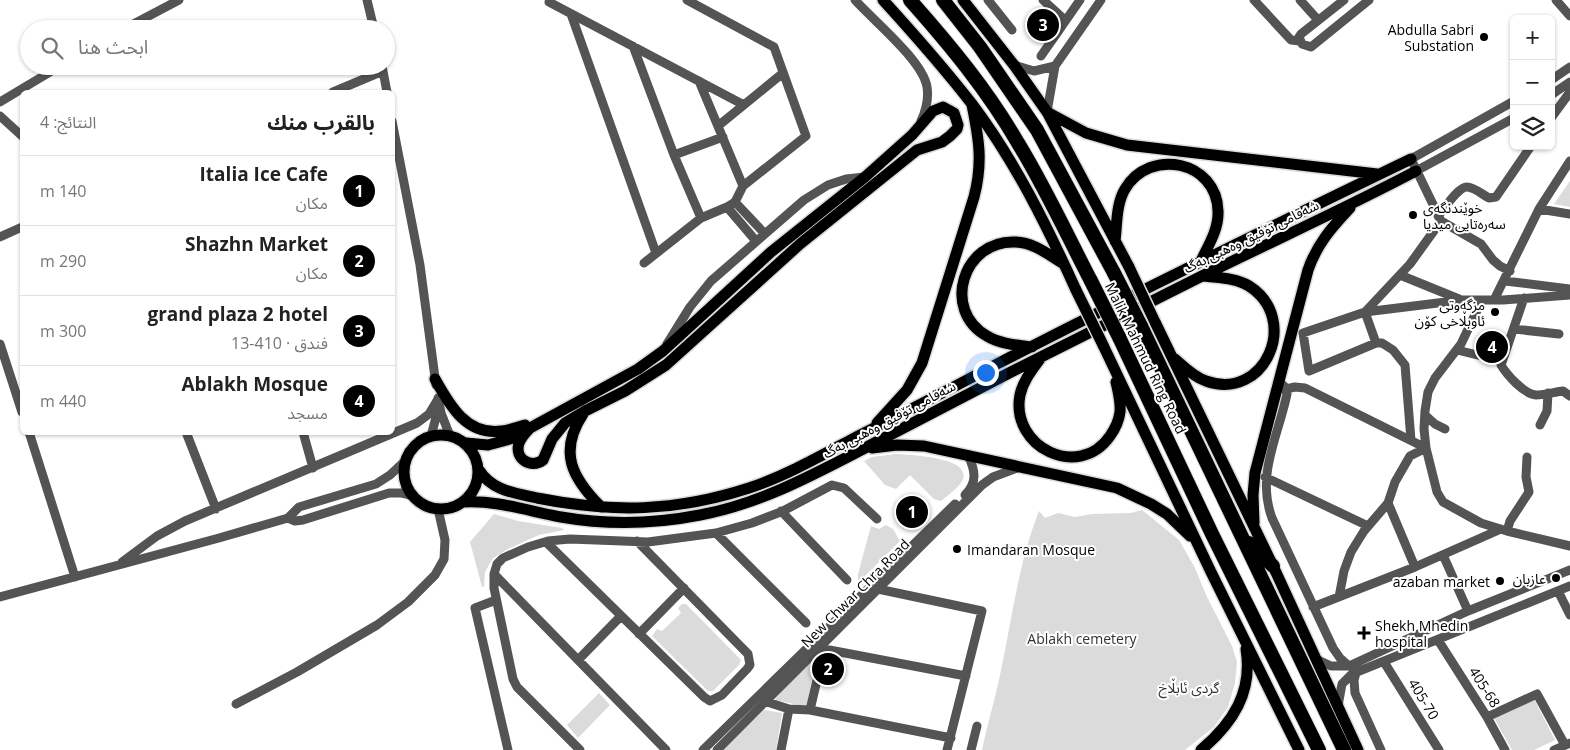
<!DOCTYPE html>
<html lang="ar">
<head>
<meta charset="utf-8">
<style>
	:root { --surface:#fff; --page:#f2f2f2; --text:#222; --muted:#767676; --line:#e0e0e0; --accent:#000 }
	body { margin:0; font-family:"Open Sans","Noto Sans Arabic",sans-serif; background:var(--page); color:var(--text); direction:rtl }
	.controls { position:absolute; right:15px; top:15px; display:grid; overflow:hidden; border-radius:8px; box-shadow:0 1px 4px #0004 }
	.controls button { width:45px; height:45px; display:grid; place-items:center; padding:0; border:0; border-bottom:1px solid var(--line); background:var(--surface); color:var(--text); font:25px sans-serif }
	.you { position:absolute; left:985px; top:372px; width:18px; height:18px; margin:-12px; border:4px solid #fff; border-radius:50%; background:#1a73e8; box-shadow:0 0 0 8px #1a73e833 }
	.badge { display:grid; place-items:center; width:32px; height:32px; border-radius:50%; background:var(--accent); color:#fff; font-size:16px; font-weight:700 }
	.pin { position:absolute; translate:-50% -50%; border:2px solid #fff; box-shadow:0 1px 5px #0006 }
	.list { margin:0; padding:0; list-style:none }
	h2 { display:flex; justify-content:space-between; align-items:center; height:65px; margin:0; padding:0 20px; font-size:21px }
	h2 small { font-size:16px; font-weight:400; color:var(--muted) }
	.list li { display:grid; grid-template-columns:32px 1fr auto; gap:15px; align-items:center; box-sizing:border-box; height:70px; padding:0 20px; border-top:1px solid var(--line) }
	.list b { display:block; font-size:19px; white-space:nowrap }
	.list p { margin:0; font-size:16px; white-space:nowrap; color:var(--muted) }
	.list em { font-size:16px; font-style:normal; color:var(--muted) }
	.icon { flex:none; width:28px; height:28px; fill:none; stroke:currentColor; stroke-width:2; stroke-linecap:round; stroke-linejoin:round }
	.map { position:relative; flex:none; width:1570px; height:750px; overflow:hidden; direction:ltr }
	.search { position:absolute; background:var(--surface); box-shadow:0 1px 4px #0004; left:20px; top:20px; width:375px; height:55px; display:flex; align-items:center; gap:12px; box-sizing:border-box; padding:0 18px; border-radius:28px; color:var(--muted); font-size:19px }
	.panel { position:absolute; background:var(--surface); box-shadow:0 1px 4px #0004; left:20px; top:90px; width:375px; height:345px; border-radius:8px; direction:rtl }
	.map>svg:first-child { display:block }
	.green { fill:#dbdbdb }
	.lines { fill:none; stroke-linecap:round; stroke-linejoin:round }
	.major-casing { stroke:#dbdbdb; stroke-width:14 }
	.highway-casing { stroke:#dbdbdb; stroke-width:16 }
	.minor { stroke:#545454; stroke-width:9 }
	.major { stroke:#000; stroke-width:11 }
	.highway { stroke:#000; stroke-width:14 }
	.major-bridge-casing { stroke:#dbdbdb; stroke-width:14; stroke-linecap:butt }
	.highway-bridge-casing { stroke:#dbdbdb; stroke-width:16; stroke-linecap:butt }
	.major-bridge { stroke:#000; stroke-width:11 }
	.highway-bridge { stroke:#000; stroke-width:14 }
	.poi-dot { fill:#000; stroke:#fff; stroke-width:2 }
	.labels { text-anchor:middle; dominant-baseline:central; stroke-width:4; stroke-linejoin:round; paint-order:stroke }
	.poi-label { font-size:14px; fill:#000; stroke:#fff; text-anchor:end }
	.street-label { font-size:14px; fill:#000; stroke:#fff }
	.park-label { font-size:14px; fill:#323232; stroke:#fff }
</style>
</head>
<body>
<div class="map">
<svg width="1570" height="750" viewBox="0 0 1570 750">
	<rect width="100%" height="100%" fill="#fff"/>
	<path class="green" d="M 1570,181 L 1570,207 L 1554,204 Z
		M 896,454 C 909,455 971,457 963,479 C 960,487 948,495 941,501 L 934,499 L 910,475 L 896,489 L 885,485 L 864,461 L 872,457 Z
		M 1142,510 L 1179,540 L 1195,568 L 1207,597 L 1232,646 L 1237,662 L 1235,683 L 1228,707 L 1214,727 L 1185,750 L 982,750 C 987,725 995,700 1000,675 C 1012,620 1018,564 1039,511 L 1045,518 L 1058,513 L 1075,517 L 1092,514 L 1131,513 Z
		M 494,514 L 518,521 L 562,528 L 564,530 L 539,535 L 508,549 L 493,558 L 485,572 L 484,587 L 482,587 L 470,542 Z
		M 886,525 L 893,529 L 900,541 L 858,583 L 858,574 L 871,526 L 879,529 Z
		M 682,604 L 686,604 L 741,660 L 739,665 L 713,691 L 708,691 L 652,636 L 657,629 L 662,631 L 681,613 L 678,608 Z
		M 811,661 L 815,662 L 807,705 L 799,705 L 775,700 L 776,698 Z
		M 599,693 L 610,705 L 578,738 L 567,725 Z
		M 1534,699 L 1555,740 L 1534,750 L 1512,750 L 1494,718 Z
		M 764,710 L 782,713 L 776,750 L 722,750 Z"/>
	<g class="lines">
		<defs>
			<path id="major" d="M 883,0 C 914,34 944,68 972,104 C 1015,161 1047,226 1076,290
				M 963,0 L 1014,65 L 1047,112 L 1129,267
				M 1047,112 L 1086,133 L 1127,145 L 1377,174
				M 1115,241 C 1117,225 1116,204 1125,189 C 1150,147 1217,161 1218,211 C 1219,229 1208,246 1201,261
				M 1155,322 L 1273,566 L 1358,750
				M 1103,345 L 1211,572 L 1299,750
				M 1032,347 C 1017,345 1000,344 987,336 C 941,310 963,240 1015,242 C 1033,242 1049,255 1064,264
				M 1040,359 C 1032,370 1023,381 1020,395 C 1010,447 1079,481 1110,436 C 1115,429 1119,420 1120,412 C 1121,402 1118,391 1116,382
				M 1175,359 C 1184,367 1194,377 1206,381 C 1265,402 1301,319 1249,286 C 1236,278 1219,278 1204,276
				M 435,379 C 450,406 467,436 502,431 C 510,430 517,427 525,425
				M 583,414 C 558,452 572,478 601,507
				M 877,423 L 907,390 L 922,363 L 974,197 C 983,163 979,139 972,105
				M404 472a37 37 0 1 1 74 0a37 37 0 1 1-74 0Z
				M 466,443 L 488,445 L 510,439 L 638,369 L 663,351 L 771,252 L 865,177 L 912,135 L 933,111 L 943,107 L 954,113 L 958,125 L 957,129 L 950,136 L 942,142 L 917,150 L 800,244 L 666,365 L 625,391 L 585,411 L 565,423 L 552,439 L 543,460 C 531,469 514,459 519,443 C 521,438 525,433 529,429
				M 872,448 L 897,445 L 924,446 L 1117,488 L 1151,504 L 1167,514 L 1190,536
				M 479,470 C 492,491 515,493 537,498 C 613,513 675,512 749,488 C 788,475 824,454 860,435 C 906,412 952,388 997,364 C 1134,294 1272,226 1411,159
				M 463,502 C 497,500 528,511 561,517 C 607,525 654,524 700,515 C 759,504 811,476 863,449 C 912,423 962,398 1011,372 C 1074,340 1138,308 1202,276 C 1273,241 1346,208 1416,171
				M 1254,523 L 1253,495 L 1255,473 L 1308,270 C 1317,244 1332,227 1350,208
				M 1201,750 C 1233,723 1253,692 1246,649"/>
			<path id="highway" d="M 910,0 C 950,45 988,91 1018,143 C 1045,187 1067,235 1091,281
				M 943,0 L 980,47 L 1037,130 L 1114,273
				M 1141,326 L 1344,750
				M 1119,337 L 1212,534 L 1319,750
				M 1249,543 L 1273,566"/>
		</defs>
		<use href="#major" class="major-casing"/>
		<use href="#highway" class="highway-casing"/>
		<path class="minor" d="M 367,0 L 374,29
			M 550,0 L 549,2 L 744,105
			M 855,0 C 874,21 923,61 927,87 C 929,99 926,110 921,121
			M 988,0 L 1012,30
			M 1043,0 L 1065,20
			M 1254,0 L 1291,40 L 1300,41
			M 1300,0 L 1318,20
			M 1344,0 L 1301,34 L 1299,37 L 1302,44 L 1311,47 L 1369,0
			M 1556,0 L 1570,16
			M 571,14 L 656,253
			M 124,29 L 179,0
			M 633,46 L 674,155 L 701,218
			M 1041,56 L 1080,0
			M 1014,65 L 1034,71 L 1055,66
			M 382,66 L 387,92
			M 1551,80 L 1570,67
			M 699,81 L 743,186
			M 333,92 L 383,71
			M 1551,95 L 1570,82
			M 0,102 L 60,66
			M 1047,112 L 1055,66 L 1101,0
			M 0,116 L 22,136
			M 1551,118 L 1570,92
			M 392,121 L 420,265 L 436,385
			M 718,126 L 783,73
			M 674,155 L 723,137
			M 1416,171 L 1514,118
			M 735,202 L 765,234
			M 727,207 L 756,241
			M 1539,209 L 1570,214
			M 1438,216 C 1444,209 1458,187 1467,187 C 1474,187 1483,195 1489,198 L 1496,197 L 1531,146
			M 1441,221 L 1481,244 L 1493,260 L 1500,266 L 1510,271
			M 0,237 L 22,227
			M 644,263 L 701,218 L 727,207 L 735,202 L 743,186 L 806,136 L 774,47 L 687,0
			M 1400,275 L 1459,299
			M 1505,281 L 1570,289
			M 1524,298 L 1501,365 C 1507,375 1524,394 1536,395 C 1545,395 1555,392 1563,391 L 1570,396
			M 1482,300 L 1461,344 L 1435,378 L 1428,392 L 1425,411 L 1424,429 L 1426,448 L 1437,492 L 1443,502 L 1481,523 L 1507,531 L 1570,546
			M 1494,300 L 1539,209 L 1570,161
			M 1365,312 L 1376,343 L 1309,371 L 1303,333 L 1365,312 L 1462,300 L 1503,300 L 1570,295
			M 1365,312 L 1410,264 L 1441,221 L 1411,159 L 1514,101
			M 1514,329 L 1559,334
			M 1376,343 L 1382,343 L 1393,350 L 1405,365 L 1411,440
			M 0,344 L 22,412
			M 667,344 L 690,307 L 711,281 L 804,200 L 828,185 L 846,179 L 865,177
			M 1457,350 L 1502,361
			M 1279,382 L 1284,386 L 1287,394 C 1278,437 1256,475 1272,518 L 1333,648 L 1340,658 L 1349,666
			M 1286,389 L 1295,387 L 1305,388 L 1426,448
			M 438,398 L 441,413 L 450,436
			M 1425,415 L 1435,424 L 1445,429
			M 1540,425 L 1547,411 L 1548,393
			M 29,432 L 75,577
			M 186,432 L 216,509
			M 303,432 L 313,468
			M 431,436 L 438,410
			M 1265,477 L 1368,526
			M 965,495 C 978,482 975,470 968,455
			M 1388,503 L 1415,567 L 1501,529
			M 781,511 L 847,580
			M 288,518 L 295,521 L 303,520 L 389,493 L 401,493 L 413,496
			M 1507,531 L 1510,521 L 1529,492 L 1526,477 L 1527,457
			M 716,533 L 806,623
			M 546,542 L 704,697 L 710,701 L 722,695 L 747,669 L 750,665 L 748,654 L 637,541
			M 1443,555 L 1468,611
			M 122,562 L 157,536 L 185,521 L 417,423 L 429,414 L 438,399
			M 494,574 L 666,750
			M 878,589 L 982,611 L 947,750
			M 1558,591 L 1570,615
			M 0,597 L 219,538 L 288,518 L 299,507 L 376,484 L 390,475 L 406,460
			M 1339,597 L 1344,571 L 1351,552 L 1364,531 L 1388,503 L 1395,482 L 1410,456 L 1426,448
			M 496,600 L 475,608 L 508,750
			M 1313,607 L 1415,567
			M 639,634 L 684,588
			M 1438,640 L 1487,717 L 1505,750
			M 819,648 L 966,676
			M 1316,659 L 1331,666 L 1349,666 L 1468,611 L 1570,570
			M 578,660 L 621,616
			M 1384,662 L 1439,750
			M 1356,673 L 1354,680 L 1355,693 L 1381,750
			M 764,701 L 789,709 L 810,710 L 951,738
			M 236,704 L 297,672 L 377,625 L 408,602 L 435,575 L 444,559 L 445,540 L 438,509
			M 1338,706 L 1342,684 L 1352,674 L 1570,586
			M 810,710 L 824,650
			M 1487,717 L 1537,694 L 1565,745
			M 580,750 L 517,687 L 513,679 L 494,588 L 494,574 L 497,564 L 503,558 L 528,547 L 548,541 L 570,539 L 648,542 L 716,533 L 752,523 L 783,511 L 832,485 L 844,488 L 877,519
			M 703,750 L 955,504
			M 717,750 L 982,485 L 993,477 L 1020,467
			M 781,750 L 789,709
			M 971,750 L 977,726
			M 1554,750 L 1570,743"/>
		<use href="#major" class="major"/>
		<use href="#highway" class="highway"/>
		<defs>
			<path id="major-bridge" d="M 1129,267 L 1155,322
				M 1076,290 L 1103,345"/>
			<path id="highway-bridge" d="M 1114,273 L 1141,326
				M 1091,281 L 1119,337"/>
		</defs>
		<use href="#major-bridge" class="major-bridge-casing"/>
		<use href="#highway-bridge" class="highway-bridge-casing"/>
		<use href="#major-bridge" class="major-bridge"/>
		<use href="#highway-bridge" class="highway-bridge"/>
	</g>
	<g class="poi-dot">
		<circle cx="1484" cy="37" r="5"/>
		<circle cx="1413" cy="215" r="5"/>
		<circle cx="1495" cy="312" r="5"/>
		<circle cx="957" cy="549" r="5"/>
		<circle cx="1556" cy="578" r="5"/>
		<circle cx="1500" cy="581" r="5"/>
		<path d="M1361.5 625.5h5v5h5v5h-5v5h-5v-5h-5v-5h5z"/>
	</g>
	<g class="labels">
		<g class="poi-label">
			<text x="1474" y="29">Abdulla Sabri<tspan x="1474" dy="16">Substation</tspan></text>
			<text x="1423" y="207" text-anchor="start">خوێندنگەی<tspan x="1423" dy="16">سەرەتایی میدیا</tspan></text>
			<text x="1485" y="304">مزگەوتی<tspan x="1485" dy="16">ئاوبڵاخی کۆن</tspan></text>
			<text x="967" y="549" text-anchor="start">Imandaran Mosque</text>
			<text x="1546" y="578">عازبان</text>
			<text x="1490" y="581">azaban market</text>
			<text x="1375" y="625" text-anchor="start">Shekh Mhedin<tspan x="1375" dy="16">hospital</tspan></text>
		</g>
		<g class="street-label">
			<text transform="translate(1251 236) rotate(-26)">شەقامی تۆفیق وەهبی بەگ</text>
			<text transform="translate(1146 358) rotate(64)">Malik Mahmud Ring Road</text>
			<text transform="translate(889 419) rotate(-28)">شەقامی تۆفیق وەهبی بەگ</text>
			<text transform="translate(855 593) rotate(-45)">New Chwar Chra Road</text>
			<text transform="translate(1485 687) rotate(58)">405-68</text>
			<text transform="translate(1424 699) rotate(59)">405-70</text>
		</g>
		<g class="park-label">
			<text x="1082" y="638">Ablakh cemetery</text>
			<text x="1189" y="687">گردی ئابڵاخ</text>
		</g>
	</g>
</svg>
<div class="controls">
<button>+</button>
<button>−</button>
<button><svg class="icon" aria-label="layers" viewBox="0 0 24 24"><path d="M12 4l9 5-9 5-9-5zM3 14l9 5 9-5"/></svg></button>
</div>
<div class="you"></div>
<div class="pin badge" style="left:912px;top:512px">1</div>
<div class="pin badge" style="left:828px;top:669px">2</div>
<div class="pin badge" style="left:1043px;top:25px">3</div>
<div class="pin badge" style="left:1492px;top:347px">4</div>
<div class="search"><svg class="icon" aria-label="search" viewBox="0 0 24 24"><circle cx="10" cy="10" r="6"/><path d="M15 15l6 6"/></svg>ابحث هنا</div>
<section class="panel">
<h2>بالقرب منك<small>النتائج: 4</small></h2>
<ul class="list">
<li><span class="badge">1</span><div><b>Italia Ice Cafe</b><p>مكان</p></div><em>140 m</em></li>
<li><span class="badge">2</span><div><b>Shazhn Market</b><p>مكان</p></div><em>290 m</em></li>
<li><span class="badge">3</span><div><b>grand plaza 2 hotel</b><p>فندق · 410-13</p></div><em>300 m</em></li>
<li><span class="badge">4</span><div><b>Ablakh Mosque</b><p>مسجد</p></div><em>440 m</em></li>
</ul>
</section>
</div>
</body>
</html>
